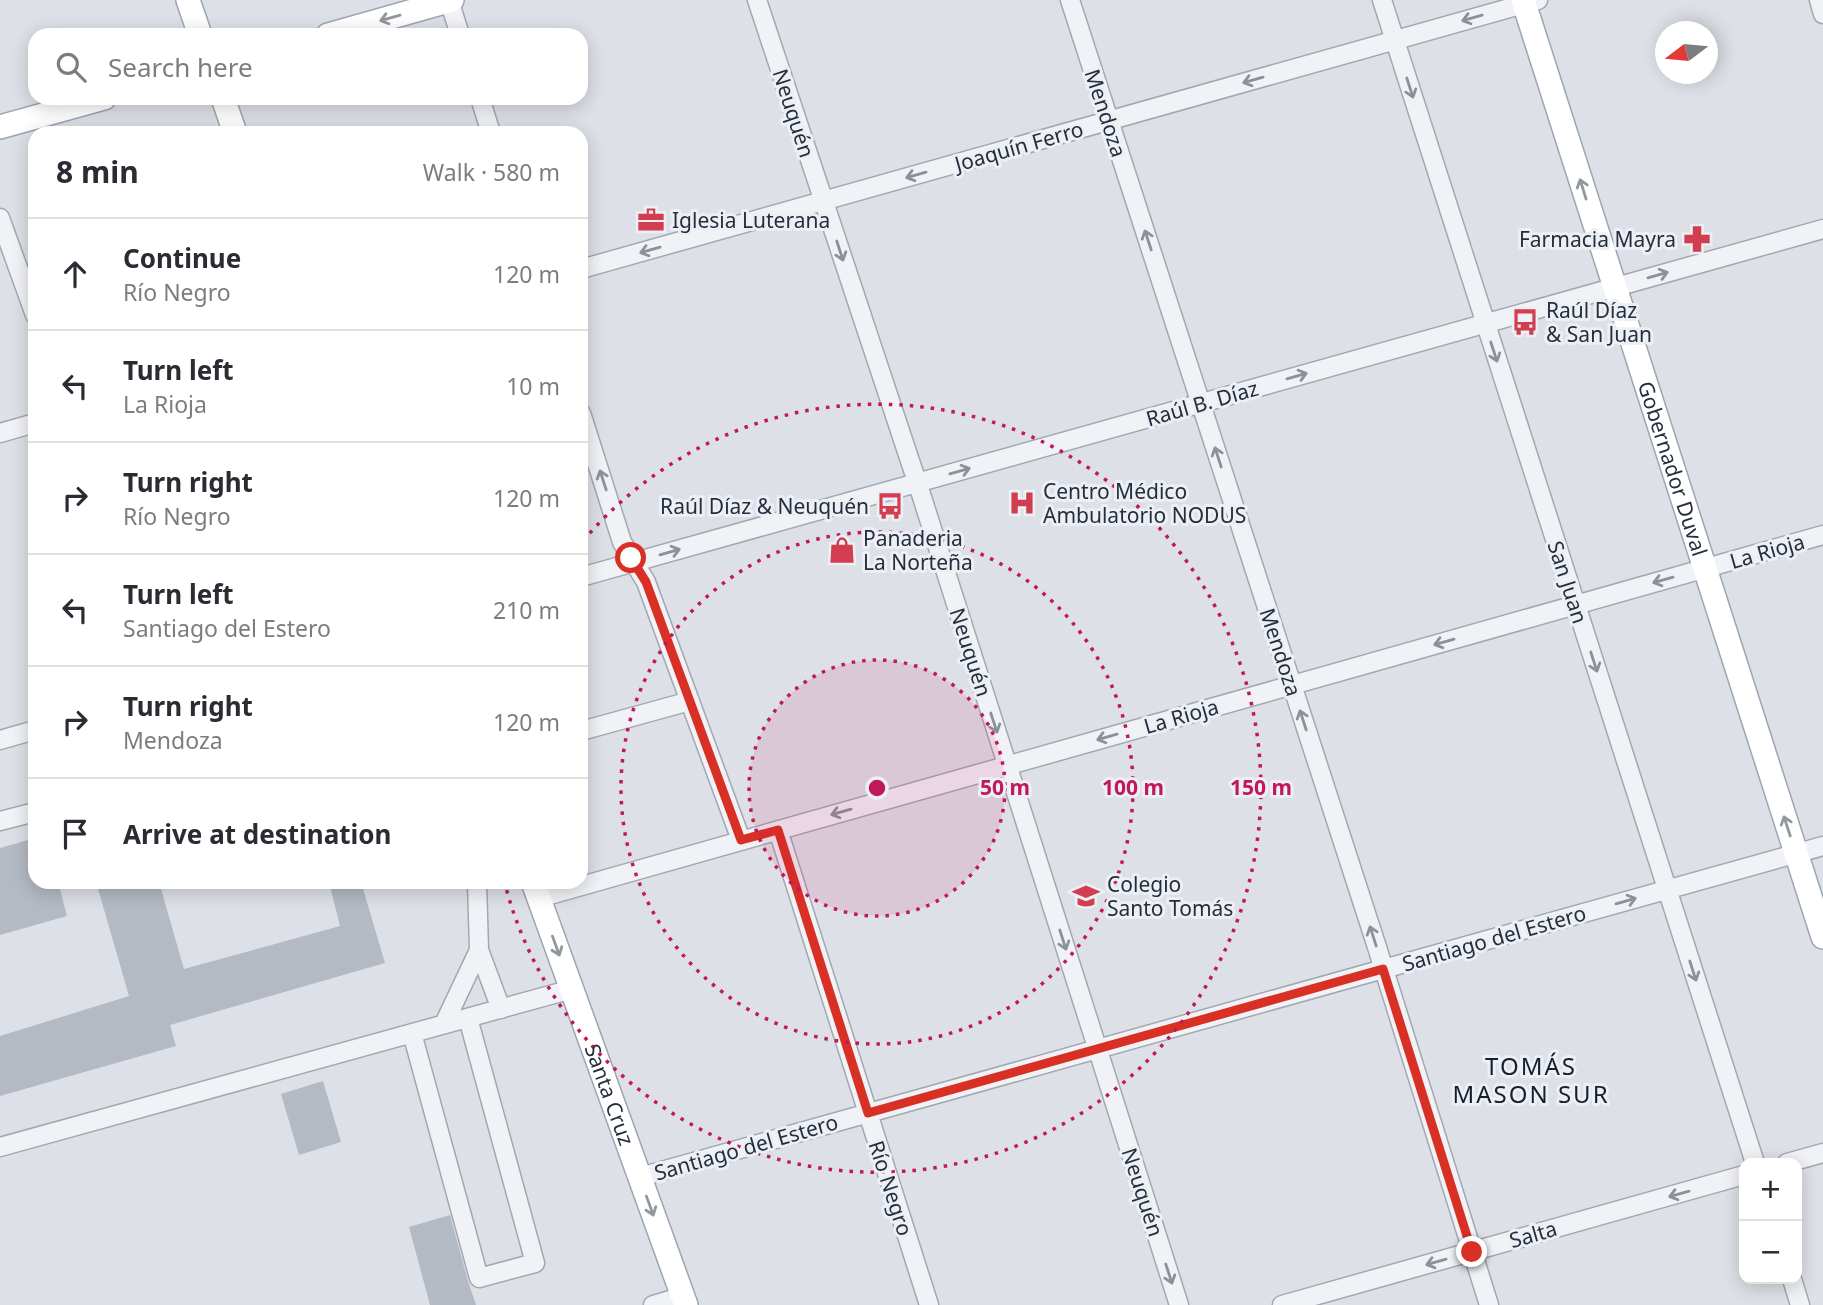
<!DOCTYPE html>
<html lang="en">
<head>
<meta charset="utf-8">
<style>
	:root { --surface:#fff; --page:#f7f7f7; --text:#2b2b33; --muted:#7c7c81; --line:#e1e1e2 }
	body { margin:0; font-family:"Noto Sans",sans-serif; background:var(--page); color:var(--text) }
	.controls { position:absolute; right:21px; bottom:21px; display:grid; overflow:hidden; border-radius:14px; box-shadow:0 4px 18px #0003 }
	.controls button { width:63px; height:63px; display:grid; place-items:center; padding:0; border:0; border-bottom:2px solid var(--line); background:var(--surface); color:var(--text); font:35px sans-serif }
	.compass { position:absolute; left:1655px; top:21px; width:63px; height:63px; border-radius:50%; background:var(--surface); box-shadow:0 4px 18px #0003; rotate:254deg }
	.stop { position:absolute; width:21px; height:21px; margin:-16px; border:5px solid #d93025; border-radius:50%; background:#fff }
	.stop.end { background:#d93025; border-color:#fff; box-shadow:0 2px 7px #0008 }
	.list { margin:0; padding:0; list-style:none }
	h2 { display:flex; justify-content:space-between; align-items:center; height:91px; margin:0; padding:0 28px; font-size:30px }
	h2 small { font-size:23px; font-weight:400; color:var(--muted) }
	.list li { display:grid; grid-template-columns:46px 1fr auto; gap:21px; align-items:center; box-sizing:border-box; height:112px; padding:0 28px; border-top:2px solid var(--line) }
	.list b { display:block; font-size:26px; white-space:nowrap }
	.list p { margin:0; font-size:23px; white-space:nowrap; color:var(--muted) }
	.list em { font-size:23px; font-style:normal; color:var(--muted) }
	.icon { flex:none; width:38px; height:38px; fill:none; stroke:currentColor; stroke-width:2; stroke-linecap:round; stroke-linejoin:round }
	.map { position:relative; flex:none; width:1823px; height:1305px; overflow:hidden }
	.search { position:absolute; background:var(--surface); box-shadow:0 4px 18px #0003; left:28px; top:28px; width:560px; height:77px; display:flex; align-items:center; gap:18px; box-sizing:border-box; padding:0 24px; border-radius:21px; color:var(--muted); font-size:26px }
	.panel { position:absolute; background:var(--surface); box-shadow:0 4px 18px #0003; left:28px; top:126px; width:560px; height:763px; border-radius:21px }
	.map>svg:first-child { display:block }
	.building { fill:#b4bac4 }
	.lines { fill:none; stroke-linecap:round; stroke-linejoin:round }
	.minor-casing { stroke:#a2a8b1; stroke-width:21 }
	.major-casing { stroke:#9ca5b3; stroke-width:26 }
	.minor { stroke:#f0f2f6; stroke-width:18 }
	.major { stroke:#fff; stroke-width:23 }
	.oneway { stroke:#92969e }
	.oneway2 { stroke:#8b909a }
	.route { stroke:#d93025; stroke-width:9 }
	.ring { fill:none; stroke:#c2185b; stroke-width:3.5; stroke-dasharray:3.5 7 }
	.labels { text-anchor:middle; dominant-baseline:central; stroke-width:6; stroke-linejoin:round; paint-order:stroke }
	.street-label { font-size:21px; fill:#262e3e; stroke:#ecf0f5 }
	.poi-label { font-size:21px; fill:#262e3e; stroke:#ecf0f5; text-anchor:start }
	.quarter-label { font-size:24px; letter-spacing:2px; fill:#18202f; stroke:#ecf0f5 }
	.centre { fill:#c2185b; stroke:#ecf0f5; stroke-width:3.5 }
	.ring-label { font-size:21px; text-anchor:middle; font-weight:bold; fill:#c2185b; stroke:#ecf0f5; stroke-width:6; stroke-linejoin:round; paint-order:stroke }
</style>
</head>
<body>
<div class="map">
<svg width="1823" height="1305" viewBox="0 0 1823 1305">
	<rect width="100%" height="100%" fill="#dde1e7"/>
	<path class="building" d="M 35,838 L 35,882 L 58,882 L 67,916 L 0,935 L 0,848 Z
		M 96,882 L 159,882 L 184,969 L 340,926 L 329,882 L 361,882 L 385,963 L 170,1025 L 176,1046 L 0,1096 L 0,1036 L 129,996 Z
		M 323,1081 L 341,1142 L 299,1155 L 281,1094 Z
		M 450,1215 L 468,1281 L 476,1305 L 430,1305 L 409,1227 Z"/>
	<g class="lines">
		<defs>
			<path id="minor" d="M 449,0 L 460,35
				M 757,0 L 921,494 L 1179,1305
				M 1070,0 L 1376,944 L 1489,1305
				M 1382,0 L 1755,1163
				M 1819,0 L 1823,14
				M 480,98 L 491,133
				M 0,218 L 35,315
				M 581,269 L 1538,0
				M 581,413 L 622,542 L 646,582 L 741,840
				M 0,433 L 35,423
				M 581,577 L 1823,229
				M 581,731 L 690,701
				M 0,740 L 35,730
				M 0,821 L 35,812
				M 778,830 L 929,1305
				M 539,898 L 1823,535
				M 479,950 L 501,1009
				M 444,1024 L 479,950 L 477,882
				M 412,1033 L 479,1278 L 535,1263 L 468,1018
				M 0,1147 L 572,989
				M 1787,1163 L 1823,1153
				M 640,1177 L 1823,846
				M 1792,1279 L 1800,1305
				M 653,1305 L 683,1296
				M 1282,1305 L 1744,1175"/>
			<g id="major">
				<path d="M 188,0 L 200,35"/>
				<path id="s1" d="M 1523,0 L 1823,937"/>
				<path d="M 328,35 L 452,0"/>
				<path d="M 223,98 L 235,133"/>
				<path d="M 0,127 L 104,98"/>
				<path id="s2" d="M 533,882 L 686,1305"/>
			</g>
		</defs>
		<use href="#minor" class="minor-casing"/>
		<use href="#major" class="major-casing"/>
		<use href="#minor" class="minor"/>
		<use href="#major" class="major"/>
	</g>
	<defs><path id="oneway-shaft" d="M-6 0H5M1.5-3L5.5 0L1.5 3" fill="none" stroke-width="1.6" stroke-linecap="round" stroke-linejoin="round" transform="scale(1.75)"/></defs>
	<g class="oneway">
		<use href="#oneway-shaft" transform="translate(390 18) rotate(164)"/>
		<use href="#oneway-shaft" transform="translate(1583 189) rotate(-107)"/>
		<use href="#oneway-shaft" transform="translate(1787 826) rotate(-108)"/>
		<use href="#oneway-shaft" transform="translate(556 946) rotate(70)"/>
		<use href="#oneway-shaft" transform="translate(650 1206) rotate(70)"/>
	</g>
	<g class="oneway2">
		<use href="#oneway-shaft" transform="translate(1472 18) rotate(164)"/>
		<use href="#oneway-shaft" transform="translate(1253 80) rotate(164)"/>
		<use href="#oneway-shaft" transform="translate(1410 88) rotate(72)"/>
		<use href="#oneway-shaft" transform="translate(916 175) rotate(164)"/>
		<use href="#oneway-shaft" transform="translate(1148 240) rotate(-108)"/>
		<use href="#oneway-shaft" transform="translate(650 250) rotate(164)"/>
		<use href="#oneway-shaft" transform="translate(840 251) rotate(72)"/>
		<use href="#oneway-shaft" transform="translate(1658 275) rotate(-16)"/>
		<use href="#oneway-shaft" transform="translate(1494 352) rotate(72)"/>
		<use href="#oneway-shaft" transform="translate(1297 376) rotate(-16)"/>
		<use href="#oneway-shaft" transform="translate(1218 457) rotate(-108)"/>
		<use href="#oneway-shaft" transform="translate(960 471) rotate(-16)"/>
		<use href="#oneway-shaft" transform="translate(603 480) rotate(-108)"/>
		<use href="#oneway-shaft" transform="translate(670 552) rotate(-16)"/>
		<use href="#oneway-shaft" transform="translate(1663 580) rotate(164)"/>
		<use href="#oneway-shaft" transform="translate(1444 642) rotate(164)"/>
		<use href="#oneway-shaft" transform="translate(1594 662) rotate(72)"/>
		<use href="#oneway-shaft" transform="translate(1303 720) rotate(-108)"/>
		<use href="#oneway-shaft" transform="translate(994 723) rotate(72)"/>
		<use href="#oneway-shaft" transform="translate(1107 737) rotate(164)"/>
		<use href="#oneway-shaft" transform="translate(841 812) rotate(164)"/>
		<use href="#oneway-shaft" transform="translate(1626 901) rotate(-16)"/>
		<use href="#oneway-shaft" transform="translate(1373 936) rotate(-108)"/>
		<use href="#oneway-shaft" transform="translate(1063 940) rotate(72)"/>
		<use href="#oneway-shaft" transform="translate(1693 971) rotate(72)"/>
		<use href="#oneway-shaft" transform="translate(1679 1194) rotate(164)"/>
		<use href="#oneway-shaft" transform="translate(1436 1262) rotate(164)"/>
		<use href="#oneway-shaft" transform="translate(1169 1274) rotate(72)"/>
	</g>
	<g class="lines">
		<path class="route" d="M 631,558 L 646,582 L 741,840 L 778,830 L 868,1113 L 1383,969 L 1472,1252"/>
	</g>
	<circle cx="877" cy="788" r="128" fill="#c2185b" fill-opacity=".12"/>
	<g class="ring">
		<circle cx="877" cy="788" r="128"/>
		<circle cx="877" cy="788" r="256"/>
		<path d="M583 541A384 384 0 1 1 505 884"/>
	</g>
	<defs>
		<symbol id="office-bare" viewBox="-9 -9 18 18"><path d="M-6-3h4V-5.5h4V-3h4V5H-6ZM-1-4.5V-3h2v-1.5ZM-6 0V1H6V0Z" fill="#d23d50" stroke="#ecf0f5" stroke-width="2.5" paint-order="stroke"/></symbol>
		<symbol id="pharmacy-bare" viewBox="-9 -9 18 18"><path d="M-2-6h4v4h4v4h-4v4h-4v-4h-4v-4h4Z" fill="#d23d50" stroke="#ecf0f5" stroke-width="2.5" paint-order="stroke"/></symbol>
		<symbol id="bus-bare" viewBox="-9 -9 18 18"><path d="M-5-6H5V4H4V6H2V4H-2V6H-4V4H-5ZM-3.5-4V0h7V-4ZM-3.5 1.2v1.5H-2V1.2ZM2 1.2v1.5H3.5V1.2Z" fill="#d23d50" stroke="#ecf0f5" stroke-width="2.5" paint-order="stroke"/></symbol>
		<symbol id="hospital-bare" viewBox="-9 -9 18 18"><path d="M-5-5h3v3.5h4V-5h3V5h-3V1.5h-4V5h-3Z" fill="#d23d50" stroke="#ecf0f5" stroke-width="2.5" paint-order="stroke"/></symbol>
		<symbol id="shop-bare" viewBox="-9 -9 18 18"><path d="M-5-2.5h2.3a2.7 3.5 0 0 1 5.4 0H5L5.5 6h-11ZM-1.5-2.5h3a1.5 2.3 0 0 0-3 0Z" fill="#d23d50" stroke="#ecf0f5" stroke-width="2.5" paint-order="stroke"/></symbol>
		<symbol id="school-bare" viewBox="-9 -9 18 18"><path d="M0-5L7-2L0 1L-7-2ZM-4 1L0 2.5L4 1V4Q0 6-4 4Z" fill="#d23d50" stroke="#ecf0f5" stroke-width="2.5" paint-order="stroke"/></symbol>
	</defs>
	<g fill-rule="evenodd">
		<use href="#office-bare" x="632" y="201" width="38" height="38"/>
		<use href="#pharmacy-bare" x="1678" y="220" width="38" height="38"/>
		<use href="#bus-bare" x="1506" y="303" width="38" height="38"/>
		<use href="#hospital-bare" x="1003" y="484" width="38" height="38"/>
		<use href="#bus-bare" x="871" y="487" width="38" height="38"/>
		<use href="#shop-bare" x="823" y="531" width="38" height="38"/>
		<use href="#school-bare" x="1067" y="877" width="38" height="38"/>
	</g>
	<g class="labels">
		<g class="street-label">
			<text transform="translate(794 113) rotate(72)">Neuquén</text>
			<text transform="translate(1106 113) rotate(72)">Mendoza</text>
			<text transform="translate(1019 146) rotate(-16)">Joaquín Ferro</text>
			<text transform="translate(1202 403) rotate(-16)">Raúl B. Díaz</text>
			<text stroke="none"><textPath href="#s1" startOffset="492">Gobernador Duval</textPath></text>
			<text transform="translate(1767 551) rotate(-16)">La Rioja</text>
			<text transform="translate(1568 582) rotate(72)">San Juan</text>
			<text transform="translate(971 652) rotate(72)">Neuquén</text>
			<text transform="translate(1281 652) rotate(72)">Mendoza</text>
			<text transform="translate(1181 716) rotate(-16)">La Rioja</text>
			<text transform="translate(1494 938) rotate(-16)">Santiago del Estero</text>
			<text stroke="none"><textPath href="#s2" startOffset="226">Santa Cruz</textPath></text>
			<text transform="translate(746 1147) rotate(-16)">Santiago del Estero</text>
			<text transform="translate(891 1188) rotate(72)">Río Negro</text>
			<text transform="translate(1143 1192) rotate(72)">Neuquén</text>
			<text transform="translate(1533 1234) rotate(-16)">Salta</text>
		</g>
		<g class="poi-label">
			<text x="672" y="220">Iglesia Luterana</text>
			<text x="1676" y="239" text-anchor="end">Farmacia Mayra</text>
			<text x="1546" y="310">Raúl Díaz<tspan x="1546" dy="24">&amp; San Juan</tspan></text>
			<text x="1043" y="491">Centro Médico<tspan x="1043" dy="24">Ambulatorio NODUS</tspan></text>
			<text x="869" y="506" text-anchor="end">Raúl Díaz &amp; Neuquén</text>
			<text x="863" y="538">Panaderia<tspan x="863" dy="24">La Norteña</tspan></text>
			<text x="1107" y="884">Colegio<tspan x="1107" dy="24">Santo Tomás</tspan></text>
		</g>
		<g class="quarter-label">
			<text x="1531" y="1065">TOMÁS<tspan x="1531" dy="28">MASON SUR</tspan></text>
		</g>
	</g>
	<circle cx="877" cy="788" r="10" class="centre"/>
	<g class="ring-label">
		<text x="1005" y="795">50 m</text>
		<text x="1133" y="795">100 m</text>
		<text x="1261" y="795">150 m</text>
	</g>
</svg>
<div class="controls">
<button>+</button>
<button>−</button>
</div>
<svg class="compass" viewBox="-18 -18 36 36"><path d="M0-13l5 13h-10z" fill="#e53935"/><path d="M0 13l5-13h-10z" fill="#7c7c81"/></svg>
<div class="stop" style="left:631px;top:558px"></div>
<div class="stop end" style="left:1472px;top:1252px"></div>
<div class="search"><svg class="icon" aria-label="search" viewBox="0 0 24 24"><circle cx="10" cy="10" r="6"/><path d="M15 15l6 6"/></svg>Search here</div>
<section class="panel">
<h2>8 min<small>Walk · 580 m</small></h2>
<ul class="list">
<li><svg class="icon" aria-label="ahead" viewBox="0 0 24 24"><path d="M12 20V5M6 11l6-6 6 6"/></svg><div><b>Continue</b><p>Río Negro</p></div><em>120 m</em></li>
<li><svg class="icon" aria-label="left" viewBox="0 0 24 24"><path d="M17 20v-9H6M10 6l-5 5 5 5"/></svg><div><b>Turn left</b><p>La Rioja</p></div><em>10 m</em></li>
<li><svg class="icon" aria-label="right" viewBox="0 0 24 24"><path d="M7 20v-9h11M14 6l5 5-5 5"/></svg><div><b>Turn right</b><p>Río Negro</p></div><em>120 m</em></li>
<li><svg class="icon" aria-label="left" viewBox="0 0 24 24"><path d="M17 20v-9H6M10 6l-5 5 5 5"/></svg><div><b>Turn left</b><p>Santiago del Estero</p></div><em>210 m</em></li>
<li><svg class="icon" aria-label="right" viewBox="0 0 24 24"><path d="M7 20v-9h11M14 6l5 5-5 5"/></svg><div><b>Turn right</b><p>Mendoza</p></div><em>120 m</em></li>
<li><svg class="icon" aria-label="arrive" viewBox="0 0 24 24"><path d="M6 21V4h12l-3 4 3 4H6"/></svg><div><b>Arrive at destination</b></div></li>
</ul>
</section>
</div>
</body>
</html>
